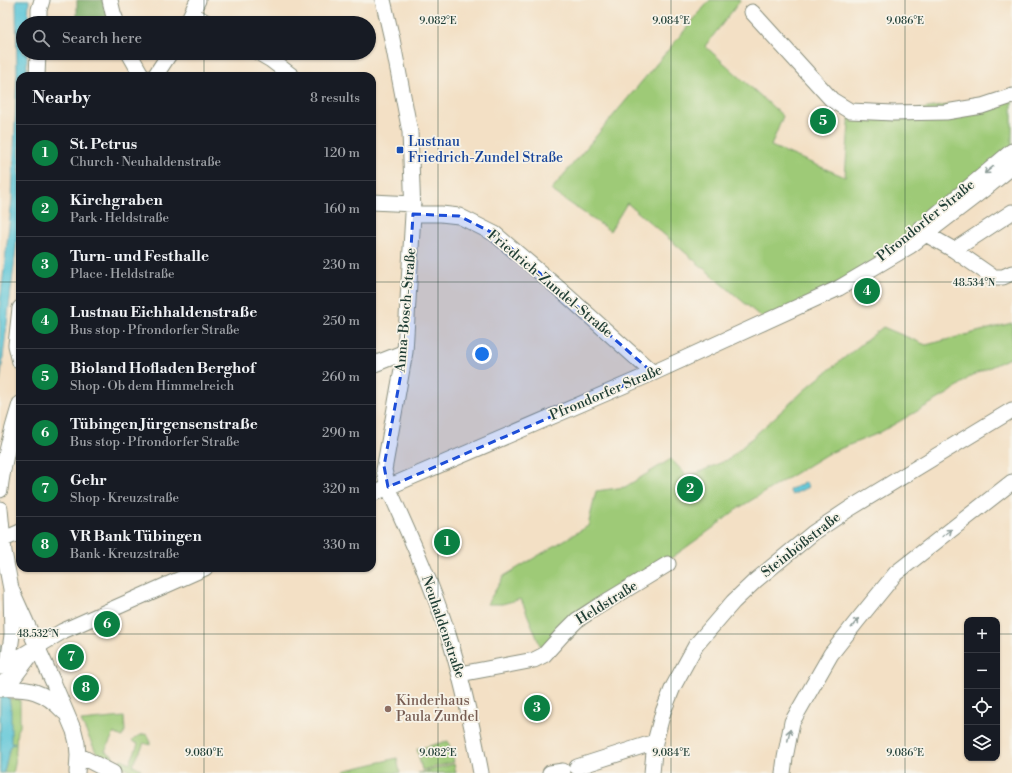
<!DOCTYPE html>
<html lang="en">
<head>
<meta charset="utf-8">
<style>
	:root { --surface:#171b24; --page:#242831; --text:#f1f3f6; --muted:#9ea1a6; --line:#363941; --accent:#0b8043 }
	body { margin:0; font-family:"Libre Bodoni",serif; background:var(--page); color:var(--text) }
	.controls { position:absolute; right:12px; bottom:12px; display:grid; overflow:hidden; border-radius:8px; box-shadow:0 1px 3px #0004 }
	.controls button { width:36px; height:36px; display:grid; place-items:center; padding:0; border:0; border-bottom:1px solid var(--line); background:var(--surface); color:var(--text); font:20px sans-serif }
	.you { position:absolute; left:482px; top:354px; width:14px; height:14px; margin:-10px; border:3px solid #fff; border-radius:50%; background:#1a73e8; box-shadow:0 0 0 6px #1a73e833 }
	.badge { display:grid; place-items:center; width:26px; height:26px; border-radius:50%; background:var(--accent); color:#fff; font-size:13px; font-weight:700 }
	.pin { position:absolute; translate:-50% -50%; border:2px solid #fff; box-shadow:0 1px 4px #0006 }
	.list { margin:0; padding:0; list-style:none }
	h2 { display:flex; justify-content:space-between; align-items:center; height:52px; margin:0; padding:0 16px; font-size:17px }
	h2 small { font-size:13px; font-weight:400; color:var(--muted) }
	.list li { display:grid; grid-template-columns:26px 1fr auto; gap:12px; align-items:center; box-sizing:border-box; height:56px; padding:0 16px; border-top:1px solid var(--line) }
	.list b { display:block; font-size:15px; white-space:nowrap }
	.list p { margin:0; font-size:13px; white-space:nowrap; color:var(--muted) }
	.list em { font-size:13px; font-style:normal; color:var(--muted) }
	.icon { flex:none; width:22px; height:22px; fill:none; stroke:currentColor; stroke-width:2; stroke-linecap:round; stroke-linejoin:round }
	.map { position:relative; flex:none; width:1012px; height:773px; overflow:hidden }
	.search { position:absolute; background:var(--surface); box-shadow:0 1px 3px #0004; left:16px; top:16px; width:360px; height:44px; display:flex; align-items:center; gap:10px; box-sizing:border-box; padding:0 14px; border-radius:22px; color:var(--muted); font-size:15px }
	.panel { position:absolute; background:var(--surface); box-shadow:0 1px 3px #0004; left:16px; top:72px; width:360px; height:500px; border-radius:12px }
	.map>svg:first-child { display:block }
	.green { fill:#9eca77; stroke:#5e8456 }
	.forest { fill:#7eae68; stroke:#4e764e }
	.water { fill:#5bc5d7; stroke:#3d8186 }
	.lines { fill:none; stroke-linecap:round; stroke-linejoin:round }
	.minor-casing { stroke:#898e7c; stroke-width:17 }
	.minor { stroke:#fff; stroke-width:15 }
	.oneway { stroke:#8f9e9a }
	.marked { fill:#1d4ed8; fill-opacity:0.2; stroke:#1d4ed8; stroke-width:3; stroke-dasharray:8 5; stroke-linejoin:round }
	.ticks { fill:none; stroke:#1f3d34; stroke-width:1; stroke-opacity:0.45 }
	.transit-dot { fill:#1a4fb4; stroke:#f7f3e8; stroke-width:1.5 }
	.education-dot { fill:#8d6e63; stroke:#f7f3e8; stroke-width:1.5 }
	.labels { text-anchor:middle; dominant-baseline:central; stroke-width:3.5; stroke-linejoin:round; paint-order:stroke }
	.transit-label { font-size:14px; fill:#164399; stroke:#f7f3e8; text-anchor:start }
	.street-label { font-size:14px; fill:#1f3d34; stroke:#f7f3e8 }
	.education-label { font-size:14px; fill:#785e54; stroke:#f7f3e8; text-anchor:start }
	.ticks-label { font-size:10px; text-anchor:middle; fill:#1f3d34; stroke:#f7f3e8; stroke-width:3.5; stroke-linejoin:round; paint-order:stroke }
</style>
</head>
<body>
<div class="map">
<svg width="1012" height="773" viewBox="0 0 1012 773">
	<rect width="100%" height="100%" fill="#f7f3e8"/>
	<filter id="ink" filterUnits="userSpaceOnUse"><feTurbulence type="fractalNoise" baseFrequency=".025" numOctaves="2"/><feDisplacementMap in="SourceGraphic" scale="8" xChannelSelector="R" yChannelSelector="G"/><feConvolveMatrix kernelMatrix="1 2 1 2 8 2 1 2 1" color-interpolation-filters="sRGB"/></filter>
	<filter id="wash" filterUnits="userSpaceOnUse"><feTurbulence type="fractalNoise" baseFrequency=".012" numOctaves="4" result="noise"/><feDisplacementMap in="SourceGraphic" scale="16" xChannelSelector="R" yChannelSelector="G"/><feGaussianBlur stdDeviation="0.9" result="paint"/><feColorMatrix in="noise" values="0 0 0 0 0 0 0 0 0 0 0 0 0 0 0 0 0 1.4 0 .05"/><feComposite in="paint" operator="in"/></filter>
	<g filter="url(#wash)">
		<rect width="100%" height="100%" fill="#f3e0c5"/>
		<path class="green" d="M 710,0 L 741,0 L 705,46 L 783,116 L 771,146 L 845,177 L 850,111 L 893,113 L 1012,96 L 1012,164 L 926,234 L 768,323 L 627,203 L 610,231 L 551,190 Z
			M 1012,323 L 1012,357 L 971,376 L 949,393 L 879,433 L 827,454 L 737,509 L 713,528 L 627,590 L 544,655 L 521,599 L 502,604 L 487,604 L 504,576 L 588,526 L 596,491 L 625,487 L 671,459 L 688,477 L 729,459 L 809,386 L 883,327 L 926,345 Z
			M 11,699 L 20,699 L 20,727 L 17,730 L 15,764 L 13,773 L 0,773 L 0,701 Z
			M 124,717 L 125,731 L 122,737 L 114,733 L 105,751 L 113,756 L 111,761 L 99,755 L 96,752 L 81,721 Z
			M 144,734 L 148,735 L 150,741 L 150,745 L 144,743 L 133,765 L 141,769 L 139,773 L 134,773 L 119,764 L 121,759 L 130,763 L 138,744 L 132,741 L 136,737 Z
			M 448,741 L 454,762 L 422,770 L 417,749 Z
			M 397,758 L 400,773 L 344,773 L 343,771 Z
			M 454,764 L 456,773 L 418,773 Z"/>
		<path class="forest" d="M 77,0 L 111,0 L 115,18 L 77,18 Z"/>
		<path class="water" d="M 16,0 L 29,0 L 28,23 L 23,23 L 23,53 L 27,53 L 27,76 L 20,76 L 20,215 L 0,382 L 0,304 L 12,200 L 17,74 Z
			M 806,482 L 808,487 L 792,495 L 789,490 Z
			M 0,645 L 11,710 L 11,743 L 14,742 L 15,743 L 10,746 L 4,773 L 0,773 Z"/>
	</g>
	<g filter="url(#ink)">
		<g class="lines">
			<defs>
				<path id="minor" d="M 110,0 L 113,13 L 117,23
					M 383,0 L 392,39 L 410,132 L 413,214 L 405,352 L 384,470 L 388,487 C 409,534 431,582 447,631 C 462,677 472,725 481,773
					M 752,12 L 832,100 L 850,111 L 893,113 L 946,112 L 982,106 L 1012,96
					M 192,14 L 207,23
					M 39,23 L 39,10 L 42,0
					M 187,23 L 198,0
					M 129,53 L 142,76
					M 259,53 L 271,60 L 292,76
					M 37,76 L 38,53
					M 155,76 L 170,53
					M 372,202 L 413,204
					M 413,214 L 441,214 L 459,216 L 495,234 L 563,292 L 653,373
					M 932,218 L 1012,151
					M 921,228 L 926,234 L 954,250 L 993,277 L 1003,277 L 1012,273
					M 954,250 L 1012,212
					M 20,308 L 16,345 L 20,362
					M 372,365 L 405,352
					M 0,490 C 3,461 11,433 20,404
					M 372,494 L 653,373 L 839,288 L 910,246 L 991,184 L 1012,167
					M 0,509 L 4,552 L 11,589 L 12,635 L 8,664
					M 2,540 L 20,532
					M 11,589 L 54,684 L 74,731 L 77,743 L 78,755 L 77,773
					M 0,667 L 8,664 L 63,631 L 205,568
					M 460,674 L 534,660 L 544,655 L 563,634 L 577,620 L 594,609 L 668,564
					M 0,684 L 15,676 L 33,652
					M 0,689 C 29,688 43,690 64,712
					M 78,755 L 113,773
					M 577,767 L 655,742
					M 550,773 L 563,771
					M 652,773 L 655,742 L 663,712 L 673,687 L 696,645 L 733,602 L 755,581 L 813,533 L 849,509 L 1012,410
					M 783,773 L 785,758 L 792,722 L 831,654 L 857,621 L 896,573 L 1012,482"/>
			</defs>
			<use href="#minor" class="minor-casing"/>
			<use href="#minor" class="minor"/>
		</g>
		<defs><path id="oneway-shaft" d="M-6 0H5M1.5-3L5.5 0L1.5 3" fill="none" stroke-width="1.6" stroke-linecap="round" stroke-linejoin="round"/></defs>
		<g class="oneway">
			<use href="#oneway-shaft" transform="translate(989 170) rotate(141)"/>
			<use href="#oneway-shaft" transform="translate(947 533) rotate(-38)"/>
			<use href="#oneway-shaft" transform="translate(855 623) rotate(-52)"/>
			<use href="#oneway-shaft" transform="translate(789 735) rotate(-78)"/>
		</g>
	</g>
	<path class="marked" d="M 413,214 L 459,216 L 495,234 L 653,373 L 388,487 L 384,466 L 405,352 Z"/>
	<path class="ticks" d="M 204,0 L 204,23M 438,0 L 438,773M 671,0 L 671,773M 905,0 L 905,773M 204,53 L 204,76M 0,282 L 20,282M 372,282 L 1012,282M 204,568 L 204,773M 0,634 L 967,634M 997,634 L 1012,634"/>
	<rect class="transit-dot" x="396" y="146" width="8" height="8" rx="2"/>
	<circle class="education-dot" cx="388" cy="709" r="4"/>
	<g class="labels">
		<g class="transit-label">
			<text x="408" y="142">Lustnau<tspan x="408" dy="16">Friedrich-Zundel Straße</tspan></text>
		</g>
		<g class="street-label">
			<text transform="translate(926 221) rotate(-39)">Pfrondorfer Straße</text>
			<text transform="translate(550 284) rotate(40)">Friedrich-Zundel-Straße</text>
			<text transform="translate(406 310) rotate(-85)">Anna-Bosch-Straße</text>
			<text transform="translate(606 393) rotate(-23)">Pfrondorfer Straße</text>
			<text transform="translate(801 545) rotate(-38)">Steinbößstraße</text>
			<text transform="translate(607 603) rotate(-32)">Heldstraße</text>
			<text transform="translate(443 627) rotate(71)">Neuhaldenstraße</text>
		</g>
		<g class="education-label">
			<text x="396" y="701">Kinderhaus<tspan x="396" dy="16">Paula Zundel</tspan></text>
		</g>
	</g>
	<g class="ticks-label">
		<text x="438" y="24">9.082°E</text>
		<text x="671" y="24">9.084°E</text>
		<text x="905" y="24">9.086°E</text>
		<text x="974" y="286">48.534°N</text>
		<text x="38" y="637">48.532°N</text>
		<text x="204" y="756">9.080°E</text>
		<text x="438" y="756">9.082°E</text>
		<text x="671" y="756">9.084°E</text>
		<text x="905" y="756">9.086°E</text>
	</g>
</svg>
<div class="controls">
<button>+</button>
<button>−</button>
<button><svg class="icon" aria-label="locate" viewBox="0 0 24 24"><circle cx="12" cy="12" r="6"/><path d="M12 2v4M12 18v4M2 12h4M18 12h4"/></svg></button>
<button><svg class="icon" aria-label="layers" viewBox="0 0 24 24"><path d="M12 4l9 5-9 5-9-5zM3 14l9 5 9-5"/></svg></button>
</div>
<div class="you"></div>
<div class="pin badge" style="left:447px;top:542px">1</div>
<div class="pin badge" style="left:690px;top:489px">2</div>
<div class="pin badge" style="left:537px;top:708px">3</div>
<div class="pin badge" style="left:867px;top:291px">4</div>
<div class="pin badge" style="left:823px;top:121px">5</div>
<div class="pin badge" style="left:107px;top:624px">6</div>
<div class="pin badge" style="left:71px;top:657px">7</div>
<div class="pin badge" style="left:86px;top:688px">8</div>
<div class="search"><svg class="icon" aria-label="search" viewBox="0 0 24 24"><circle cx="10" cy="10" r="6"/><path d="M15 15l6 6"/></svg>Search here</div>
<section class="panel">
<h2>Nearby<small>8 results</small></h2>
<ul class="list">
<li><span class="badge">1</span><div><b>St. Petrus</b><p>Church · Neuhaldenstraße</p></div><em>120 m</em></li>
<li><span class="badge">2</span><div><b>Kirchgraben</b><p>Park · Heldstraße</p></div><em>160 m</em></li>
<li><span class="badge">3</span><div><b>Turn- und Festhalle</b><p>Place · Heldstraße</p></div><em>230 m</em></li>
<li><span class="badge">4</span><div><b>Lustnau Eichhaldenstraße</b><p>Bus stop · Pfrondorfer Straße</p></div><em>250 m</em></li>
<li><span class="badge">5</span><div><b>Bioland Hofladen Berghof</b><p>Shop · Ob dem Himmelreich</p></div><em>260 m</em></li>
<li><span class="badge">6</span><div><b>Tübingen Jürgensenstraße</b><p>Bus stop · Pfrondorfer Straße</p></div><em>290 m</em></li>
<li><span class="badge">7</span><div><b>Gehr</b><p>Shop · Kreuzstraße</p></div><em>320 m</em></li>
<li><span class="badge">8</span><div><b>VR Bank Tübingen</b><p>Bank · Kreuzstraße</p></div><em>330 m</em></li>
</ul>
</section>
</div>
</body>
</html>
